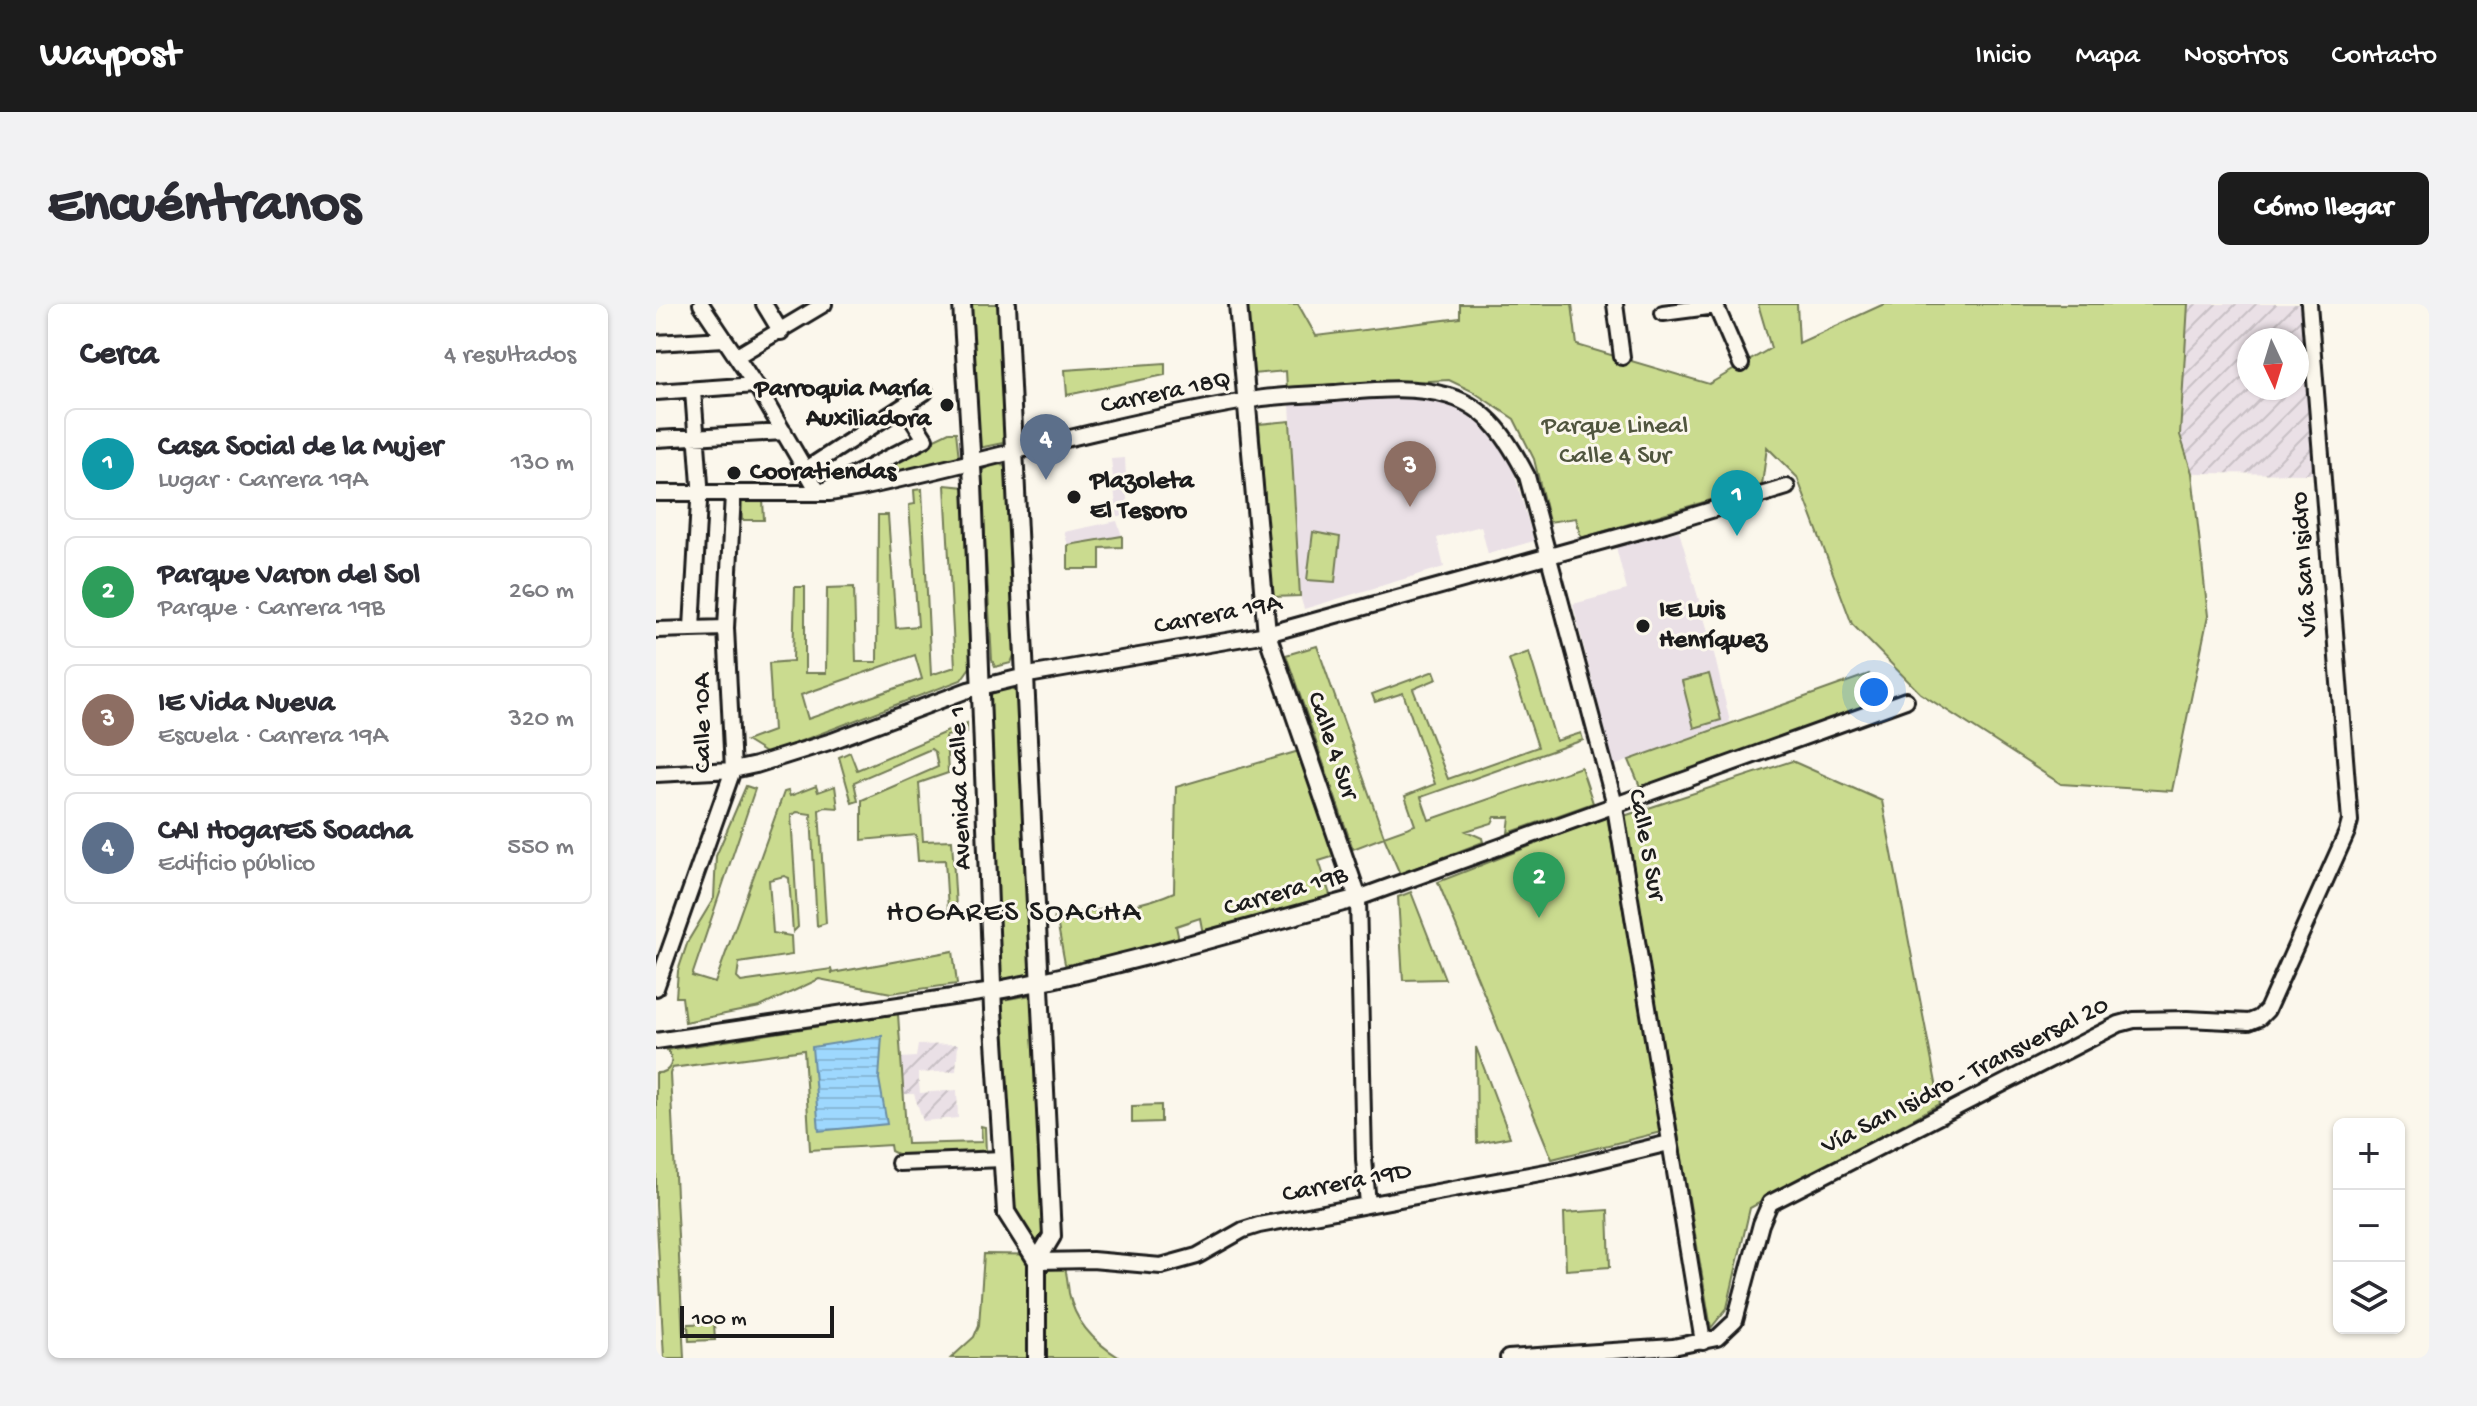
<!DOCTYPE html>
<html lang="es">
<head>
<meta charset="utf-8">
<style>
	:root { --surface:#fff; --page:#f2f2f3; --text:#2b2b33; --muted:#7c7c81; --line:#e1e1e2; --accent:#1c1c1c }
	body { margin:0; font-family:"Gochi Hand",sans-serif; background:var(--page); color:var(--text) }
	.controls { position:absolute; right:24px; bottom:24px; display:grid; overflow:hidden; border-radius:12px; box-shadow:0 2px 6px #0004 }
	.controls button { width:72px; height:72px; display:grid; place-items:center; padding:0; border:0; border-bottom:2px solid var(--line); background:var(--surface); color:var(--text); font:40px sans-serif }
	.compass { position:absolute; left:1581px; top:24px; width:72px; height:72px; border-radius:50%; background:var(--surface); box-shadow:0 2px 6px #0004; rotate:176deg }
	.scale { position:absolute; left:24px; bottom:20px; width:154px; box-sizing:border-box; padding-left:8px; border:4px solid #1c1c1c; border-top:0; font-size:22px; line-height:28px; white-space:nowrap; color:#1c1c1c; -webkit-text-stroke:6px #fbf7ec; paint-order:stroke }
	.you { position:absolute; left:1218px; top:388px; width:28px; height:28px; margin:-20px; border:6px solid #fff; border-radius:50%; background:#1a73e8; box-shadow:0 0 0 12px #1a73e833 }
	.badge { display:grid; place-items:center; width:52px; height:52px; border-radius:50%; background:var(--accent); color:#fff; font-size:26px; font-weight:700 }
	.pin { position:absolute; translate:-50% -66px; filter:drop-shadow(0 2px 4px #0008) }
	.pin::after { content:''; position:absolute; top:42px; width:28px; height:24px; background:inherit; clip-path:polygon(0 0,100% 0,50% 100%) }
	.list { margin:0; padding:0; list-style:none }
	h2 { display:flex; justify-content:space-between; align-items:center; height:104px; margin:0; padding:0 32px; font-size:34px }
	h2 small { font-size:26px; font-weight:400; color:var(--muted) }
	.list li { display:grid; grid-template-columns:52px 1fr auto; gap:24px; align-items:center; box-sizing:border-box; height:112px; margin:0 16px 16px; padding:0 16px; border:2px solid var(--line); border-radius:12px }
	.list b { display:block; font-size:30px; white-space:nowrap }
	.list p { margin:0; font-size:26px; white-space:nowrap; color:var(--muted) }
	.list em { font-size:26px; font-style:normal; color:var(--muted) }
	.icon { flex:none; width:44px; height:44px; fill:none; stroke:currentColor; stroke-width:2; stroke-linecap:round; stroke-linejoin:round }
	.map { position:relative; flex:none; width:1773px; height:1054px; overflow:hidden; border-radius:12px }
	header { display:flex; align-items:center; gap:48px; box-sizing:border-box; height:112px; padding:0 40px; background:var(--accent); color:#fff }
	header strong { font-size:38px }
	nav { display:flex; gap:44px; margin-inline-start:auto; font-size:28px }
	.intro { display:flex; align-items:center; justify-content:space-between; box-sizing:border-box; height:192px; padding:0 48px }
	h1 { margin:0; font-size:56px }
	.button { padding:20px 36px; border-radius:12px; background:var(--accent); color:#fff; font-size:28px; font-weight:700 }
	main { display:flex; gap:48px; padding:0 48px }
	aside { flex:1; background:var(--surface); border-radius:12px; box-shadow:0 2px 6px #0004 }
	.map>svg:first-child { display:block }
	.built { fill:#eae0e6 }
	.industrial { fill:url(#industrial-furrows); fill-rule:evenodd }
	.green { fill:#cadb8f; stroke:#737c56; stroke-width:2; fill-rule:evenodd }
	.water { fill:url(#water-rules); stroke:#6a8da4; stroke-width:2 }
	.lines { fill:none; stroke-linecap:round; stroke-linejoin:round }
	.minor-casing { stroke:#1c1c1c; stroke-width:20 }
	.major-casing { stroke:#1c1c1c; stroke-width:22 }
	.minor { stroke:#fbf7ec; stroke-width:14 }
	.major { stroke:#fbf7ec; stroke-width:16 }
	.poi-dot { fill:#1c1c1c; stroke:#fbf7ec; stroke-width:3 }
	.labels { text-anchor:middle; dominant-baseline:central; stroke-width:6; stroke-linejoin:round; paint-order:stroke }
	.poi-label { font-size:26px; font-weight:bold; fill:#1c1c1c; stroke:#fbf7ec; text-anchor:start }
	.street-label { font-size:26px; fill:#1c1c1c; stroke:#fbf7ec }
	.park-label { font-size:26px; fill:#50553e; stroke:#fbf7ec }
	.quarter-label { font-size:30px; letter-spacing:2px; fill:#1c1c1c; stroke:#fbf7ec }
</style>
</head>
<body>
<header>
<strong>Waypost</strong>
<nav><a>Inicio</a><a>Mapa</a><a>Nosotros</a><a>Contacto</a></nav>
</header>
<div class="intro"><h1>Encuéntranos</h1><a class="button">Cómo llegar</a></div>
<main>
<aside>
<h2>Cerca<small>4 resultados</small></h2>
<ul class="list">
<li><span class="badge" style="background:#0f9aa8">1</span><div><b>Casa Social de la Mujer</b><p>Lugar · Carrera 19A</p></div><em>130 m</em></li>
<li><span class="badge" style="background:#2e9e5b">2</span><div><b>Parque Varon del Sol</b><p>Parque · Carrera 19B</p></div><em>260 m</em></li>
<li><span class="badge" style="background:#8d6e63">3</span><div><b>IE Vida Nueva</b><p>Escuela · Carrera 19A</p></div><em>320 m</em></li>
<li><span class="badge" style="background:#5c6f8a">4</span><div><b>CAI HogarES Soacha</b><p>Edificio público</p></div><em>550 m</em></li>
</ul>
</aside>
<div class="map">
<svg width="1773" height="1054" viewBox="0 0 1773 1054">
	<defs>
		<pattern id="industrial-furrows" width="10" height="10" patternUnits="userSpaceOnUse" patternTransform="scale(2)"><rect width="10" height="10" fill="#eae0e6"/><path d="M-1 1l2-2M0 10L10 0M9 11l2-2" fill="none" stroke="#c8c0c5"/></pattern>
		<pattern id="water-rules" width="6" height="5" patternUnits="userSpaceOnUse" patternTransform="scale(2)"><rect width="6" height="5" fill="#9ed8fe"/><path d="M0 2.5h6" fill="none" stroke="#88b9d9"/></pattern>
	</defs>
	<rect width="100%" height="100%" fill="#fbf7ec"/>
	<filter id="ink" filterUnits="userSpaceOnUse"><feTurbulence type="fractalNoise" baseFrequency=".0125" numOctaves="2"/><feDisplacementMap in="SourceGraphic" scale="16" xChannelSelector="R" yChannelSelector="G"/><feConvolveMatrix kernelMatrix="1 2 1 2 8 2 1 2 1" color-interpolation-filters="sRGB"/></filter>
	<g filter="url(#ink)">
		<path class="built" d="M 767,93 L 819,111 L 851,145 L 878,237 L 832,250 L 825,222 L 781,234 L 788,263 L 648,305 L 644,292 L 634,99 Z
			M 469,154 L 472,212 L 461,212 L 455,155 Z
			M 461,217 L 466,232 L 412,241 L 408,228 Z
			M 1023,227 L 1057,345 L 1074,418 L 958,462 L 917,300 L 971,286 L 960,243 Z"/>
		<path class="industrial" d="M 1532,0 L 1645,0 L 1660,170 L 1536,169 L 1524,131 ZM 1593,36 L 1641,36 L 1641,84 L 1593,84 Z
			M 302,740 L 300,767 L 262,769 L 264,789 L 301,786 L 302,814 L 267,817 L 258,790 L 248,790 L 245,754 L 260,753 L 262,741 Z"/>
		<path class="green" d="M 316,0 L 347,0 L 350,131 L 347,139 L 323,144 L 320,134 Z
			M 591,0 L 642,0 L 660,32 L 804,14 L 804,0 L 916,0 L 921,41 L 1053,80 L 1115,44 L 1102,0 L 1141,0 L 1143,39 L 1228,0 L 1532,0 L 1524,131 L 1536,169 L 1552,312 L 1516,487 L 1405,480 L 1264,389 L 1196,320 L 1141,173 L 1111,143 L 1106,181 L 925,234 L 920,214 L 893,218 L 878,155 L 858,115 L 816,87 L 793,76 L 631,84 L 630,67 L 596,70 Z
			M 509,59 L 509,71 L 411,91 L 409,66 Z
			M 634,117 L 644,292 L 616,293 L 603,120 Z
			M 293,128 L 300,128 L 303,154 L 189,178 Z
			M 341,159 L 351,163 L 358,351 L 355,359 L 339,363 L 336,356 L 325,167 Z
			M 289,181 L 309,183 L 317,359 L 305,376 L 111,450 L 90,437 L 117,427 L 113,359 L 137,357 L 139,283 L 149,283 L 149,369 L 170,369 L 171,284 L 198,283 L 200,358 L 221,358 L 222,211 L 232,211 L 240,324 L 262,322 L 253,201 L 259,200 L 258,186 L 266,185 L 275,371 L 299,363 ZM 259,351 L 266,375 L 152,415 L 145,391 Z
			M 85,195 L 107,195 L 108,216 L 86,216 Z
			M 657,228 L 684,233 L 679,278 L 651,276 Z
			M 466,232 L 466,243 L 444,244 L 444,265 L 412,265 L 412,241 Z
			M 661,342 L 728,532 L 759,521 L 749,492 L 779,480 L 747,389 L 719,398 L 716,390 L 778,367 L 781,375 L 757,385 L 792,475 L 882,443 L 853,355 L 873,348 L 900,437 L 925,429 L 927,436 L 765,493 L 773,516 L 925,463 L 937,499 L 852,529 L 854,513 L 839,513 L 836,519 L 810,527 L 826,534 L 827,538 L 744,570 L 728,533 L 697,545 L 630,351 Z
			M 1053,370 L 1065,416 L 1038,424 L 1026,377 Z
			M 1213,370 L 1225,399 L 985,485 L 973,456 Z
			M 356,383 L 363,390 L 376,666 L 374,671 L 346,675 L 343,672 L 333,396 L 334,390 Z
			M 311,419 L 311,428 L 290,432 L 292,469 L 263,479 L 267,537 L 296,536 L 300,604 L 292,606 L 289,556 L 262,557 L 260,531 L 206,536 L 206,496 L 282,463 L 279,448 L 275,445 L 198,478 L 202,497 L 196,499 L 183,453 L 194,448 L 201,466 Z
			M 643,447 L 679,552 L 663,557 L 675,594 L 547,630 L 544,614 L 520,622 L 523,636 L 414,661 L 409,660 L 402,622 L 398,621 L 399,611 C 440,606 481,605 518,588 L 520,483 Z
			M 1136,457 L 1226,497 L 1284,800 L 1094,904 L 1071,1004 L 1055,1024 L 968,512 Z
			M 90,482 L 99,485 L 36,672 L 59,679 L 128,488 L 132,487 L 134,492 L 160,482 L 162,488 L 179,482 L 182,504 L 169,503 L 163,506 L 170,619 L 161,622 L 155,510 L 141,508 L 135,511 L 142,623 L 137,628 L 133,574 L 128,572 L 113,576 L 117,629 L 135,632 L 136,651 L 83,659 L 81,674 L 85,678 L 175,665 L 176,669 L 297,647 L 301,680 L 235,689 L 163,675 L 104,703 L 29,718 L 26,693 L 20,693 L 22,667 L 32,637 L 58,594 L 60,552 Z
			M 951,512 L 1005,828 L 896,855 L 782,578 Z
			M 755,588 L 789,675 L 747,676 L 742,593 Z
			M 376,691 L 389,939 L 384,940 L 374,931 L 358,902 L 346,696 Z
			M 242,710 L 251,840 L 326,838 L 325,822 L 329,823 L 330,849 L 247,853 L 235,847 L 234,841 L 154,846 L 148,746 L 16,764 L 14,770 L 28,1054 L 8,1054 L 0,901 L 0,769 C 14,770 20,757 11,746 Z
			M 820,743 L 854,833 L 821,839 Z
			M 505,801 L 505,818 L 476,819 L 476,802 Z
			M 952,906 L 954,963 L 910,966 L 908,909 Z
			M 328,950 L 405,951 C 411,965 411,975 413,989 C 419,1019 439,1039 464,1054 L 295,1054 L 318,1033 L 323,1021 Z
			M 58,1019 L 59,1036 L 33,1037 L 32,1020 Z"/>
		<path class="water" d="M 226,732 L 223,775 L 231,820 L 163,827 L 156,743 Z"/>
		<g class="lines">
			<defs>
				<path id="minor" d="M 45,0 L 104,88 L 163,189
					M 108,0 L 125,28
					M 959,0 L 966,53
					M 1059,0 L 1085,60
					M 1007,9 L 1060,2
					M 0,39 L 68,35
					M 81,52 L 168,0
					M 0,88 L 100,81
					M 0,135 L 128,128
					M 149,166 L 269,88
					M 171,185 L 269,135 L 249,104
					M 0,189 L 174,189 L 205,184 C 336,155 467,117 601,95 C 626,91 653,91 679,89 C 716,86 757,81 793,92 C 833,104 853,137 871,172 L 958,497 L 1047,1038
					M 36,324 L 44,180 L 37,87
					M 0,326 L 70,324
					M 0,470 L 77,466 L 100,461 L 176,437 L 312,386 L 378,370 L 611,330 L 1009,220 L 1131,183
					M 0,684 L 77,466 L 70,324 L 77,190
					M 0,737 L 337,687
					M 243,859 L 347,855
					M 712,900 L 708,855 L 702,594 L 1250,396
					M 381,957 L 436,956 L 505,962 L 541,952 L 587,926 L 603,921 L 906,865 L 1013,839
					M 852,1054 L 1017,1043 L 1061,1034 L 1079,1017 L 1105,920 L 1114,899 L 1463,720 L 1478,716 L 1531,715 L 1593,718 L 1603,714 L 1611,706 L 1691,528 L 1694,517 L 1653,0"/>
				<path id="major" d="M 306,0 L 317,180 L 337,706 L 350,908 L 381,957 L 381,1054
					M 351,0 L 396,932 L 381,957
					M 337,687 C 460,664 581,627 702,594 L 611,330 L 582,0"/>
			</defs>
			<use href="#minor" class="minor-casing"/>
			<use href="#major" class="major-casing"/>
			<use href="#minor" class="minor"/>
			<use href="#major" class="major"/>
		</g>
	</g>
	<g class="poi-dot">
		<circle cx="291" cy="101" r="8"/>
		<circle cx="78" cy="169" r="8"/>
		<circle cx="418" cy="193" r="8"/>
		<circle cx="987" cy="322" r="8"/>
	</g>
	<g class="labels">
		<g class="poi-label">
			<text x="275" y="86" text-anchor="end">Parroquia María<tspan x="275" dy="30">Auxiliadora</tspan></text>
			<text x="94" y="169">Cooratiendas</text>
			<text x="434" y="178">Plazoleta<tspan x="434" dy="30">El Tesoro</tspan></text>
			<text x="1003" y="307">IE Luis<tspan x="1003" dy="30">Henríquez</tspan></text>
		</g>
		<g class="street-label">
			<text transform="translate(510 90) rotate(-12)">Carrera 18Q</text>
			<text transform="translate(1650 260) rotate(-94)">Vía San Isidro</text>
			<text transform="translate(562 312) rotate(-11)">Carrera 19A</text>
			<text transform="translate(48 419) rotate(-90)">Calle 10A</text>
			<text transform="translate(675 442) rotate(71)">Calle 4 Sur</text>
			<text transform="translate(306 484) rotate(-92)">Avenida Calle 1</text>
			<text transform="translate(989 541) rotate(79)">Calle 5 Sur</text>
			<text transform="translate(630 589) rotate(-16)">Carrera 19B</text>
			<text transform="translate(1310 773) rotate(-27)">Vía San Isidro - Transversal 20</text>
			<text transform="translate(691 880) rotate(-11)">Carrera 19D</text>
		</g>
		<g class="park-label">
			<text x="959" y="123">Parque Lineal<tspan x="959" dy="30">Calle 4 Sur</tspan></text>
		</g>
		<g class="quarter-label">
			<text x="358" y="610">HOGARES SOACHA</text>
		</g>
	</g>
</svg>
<div class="controls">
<button>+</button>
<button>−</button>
<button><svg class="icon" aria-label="layers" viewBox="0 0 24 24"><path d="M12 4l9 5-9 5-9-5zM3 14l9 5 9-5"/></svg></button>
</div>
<svg class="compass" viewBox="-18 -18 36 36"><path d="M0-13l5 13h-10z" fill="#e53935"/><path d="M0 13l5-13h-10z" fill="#7c7c81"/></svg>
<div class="scale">100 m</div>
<div class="you"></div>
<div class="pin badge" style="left:1081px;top:232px;background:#0f9aa8">1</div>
<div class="pin badge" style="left:883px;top:614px;background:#2e9e5b">2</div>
<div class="pin badge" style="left:754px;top:203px;background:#8d6e63">3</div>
<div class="pin badge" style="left:390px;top:176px;background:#5c6f8a">4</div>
</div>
</main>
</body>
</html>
